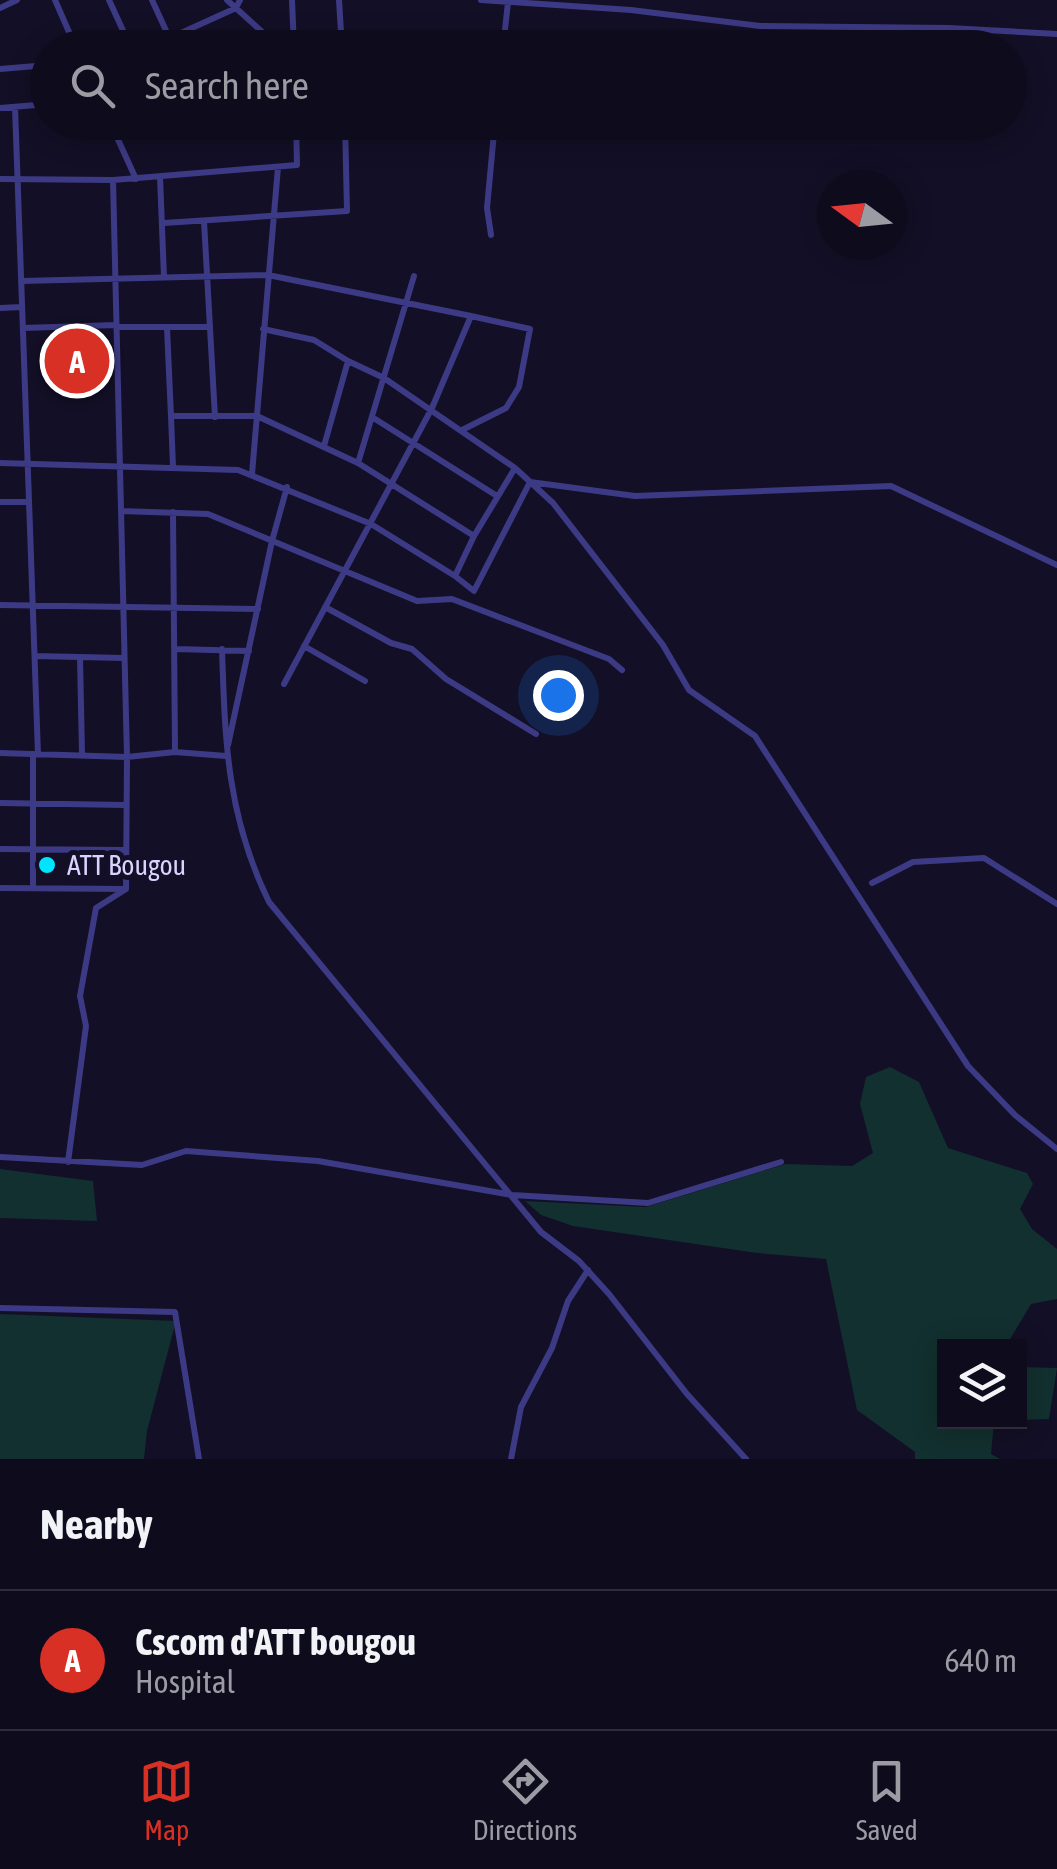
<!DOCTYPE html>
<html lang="en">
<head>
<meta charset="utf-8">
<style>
	:root { --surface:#0e0b1c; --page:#171425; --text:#f1f3f6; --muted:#9b9ba3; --line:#2e2b3b; --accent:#d93025 }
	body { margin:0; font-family:"Asap Condensed",sans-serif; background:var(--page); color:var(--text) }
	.controls { position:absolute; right:30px; bottom:30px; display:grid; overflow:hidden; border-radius:0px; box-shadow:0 5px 25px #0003 }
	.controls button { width:90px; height:90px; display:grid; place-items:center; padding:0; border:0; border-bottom:2px solid var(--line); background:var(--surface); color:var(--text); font:50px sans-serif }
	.compass { position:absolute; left:817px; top:170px; width:90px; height:90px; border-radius:50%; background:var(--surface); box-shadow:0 5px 25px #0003; rotate:285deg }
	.you { position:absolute; left:558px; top:695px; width:35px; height:35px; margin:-25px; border:8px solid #fff; border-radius:50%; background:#1a73e8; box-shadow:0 0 0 15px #1a73e833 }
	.badge { display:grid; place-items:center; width:65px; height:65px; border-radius:50%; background:var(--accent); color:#fff; font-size:32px; font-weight:700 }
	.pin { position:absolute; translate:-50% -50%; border:5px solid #fff; box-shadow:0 2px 10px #0006 }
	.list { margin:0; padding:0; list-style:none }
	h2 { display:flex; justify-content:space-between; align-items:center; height:130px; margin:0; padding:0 40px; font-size:42px }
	h2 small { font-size:32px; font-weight:400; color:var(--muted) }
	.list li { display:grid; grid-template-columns:65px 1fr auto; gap:30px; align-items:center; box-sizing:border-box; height:140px; padding:0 40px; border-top:2px solid var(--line) }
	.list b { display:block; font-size:38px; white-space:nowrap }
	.list p { margin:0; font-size:32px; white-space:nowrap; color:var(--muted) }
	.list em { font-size:32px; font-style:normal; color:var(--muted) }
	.icon { flex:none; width:55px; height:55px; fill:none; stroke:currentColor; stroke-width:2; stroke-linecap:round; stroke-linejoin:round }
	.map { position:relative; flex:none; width:1057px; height:1459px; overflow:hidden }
	.search { position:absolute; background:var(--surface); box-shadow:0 5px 25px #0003; left:30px; right:30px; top:30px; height:110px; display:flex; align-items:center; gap:25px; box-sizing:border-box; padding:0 35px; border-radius:55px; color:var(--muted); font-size:38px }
	.sheet { height:270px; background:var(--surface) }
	nav { display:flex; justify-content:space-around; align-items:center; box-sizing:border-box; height:140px; border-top:2px solid var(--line); background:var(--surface); font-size:28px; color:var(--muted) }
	nav a { display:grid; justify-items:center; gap:5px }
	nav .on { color:var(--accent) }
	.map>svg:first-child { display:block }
	.green { fill:#12302f }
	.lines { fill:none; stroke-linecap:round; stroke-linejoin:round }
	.minor { stroke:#3d3a85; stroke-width:6 }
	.poi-dot { fill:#00e5ff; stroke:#130f26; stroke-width:4 }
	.labels { text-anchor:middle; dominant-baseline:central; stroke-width:10; stroke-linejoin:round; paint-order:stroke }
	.poi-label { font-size:28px; fill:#d9d4ff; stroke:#130f26; text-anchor:start }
</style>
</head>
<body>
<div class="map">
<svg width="1057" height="1459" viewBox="0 0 1057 1459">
	<rect width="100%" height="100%" fill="#130f26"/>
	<path class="green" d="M 890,1067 L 919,1082 L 948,1148 L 1027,1173 L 1033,1184 L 1020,1209 L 1032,1229 L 1057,1249 L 1057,1299 L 1031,1304 L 1006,1346 L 944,1346 L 944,1422 L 994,1422 L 991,1454 L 1000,1459 L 915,1459 L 915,1452 L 857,1410 L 826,1259 L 757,1253 L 573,1226 L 541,1215 L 525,1201 L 646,1207 L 786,1164 L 852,1166 L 873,1153 L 860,1104 L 866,1077 Z
		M 0,1169 L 93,1181 L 97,1221 L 0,1218 Z
		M 0,1314 L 176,1321 L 147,1431 L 144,1459 L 0,1459 Z
		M 1020,1367 L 1057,1368 L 1049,1419 L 1020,1420 Z"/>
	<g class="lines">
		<path class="minor" d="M 55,0 L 76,48
			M 109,0 L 131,48
			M 152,0 L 174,48
			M 227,0 L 280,48
			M 292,0 L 294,48
			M 339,0 L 342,48
			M 481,0 L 631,10 L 760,26 L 949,28 L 1057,34
			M 0,8 L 17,0
			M 170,38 L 236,8 L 240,0
			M 503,48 L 508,2
			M 0,69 L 48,65
			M 15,107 L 38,754
			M 0,108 L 48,104
			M 110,122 L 136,179
			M 160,177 L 164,277
			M 0,179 L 113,180 L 297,165 L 296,122
			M 204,221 L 215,417
			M 164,223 L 347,211 L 345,122
			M 491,235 L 487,208 L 495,122
			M 21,281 L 268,275 L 471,316
			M 0,308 L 22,307
			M 117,327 L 210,327
			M 23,328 L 116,325
			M 167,328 L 171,416
			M 263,329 L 314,340 L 348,361 L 384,378 L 515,468 L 553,503 L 663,645 L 689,690 L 755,736 L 968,1066 L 1015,1115 L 1057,1149
			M 372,417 L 497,496
			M 324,446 L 348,361
			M 0,463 L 238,470 L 371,524 L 455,576 L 474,591 L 530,482 L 635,496 L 891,486 L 1057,565
			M 358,463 L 414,276
			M 173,467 L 171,416 L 257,416 L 358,463 L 474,536
			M 252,474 L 278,167
			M 0,502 L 29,502
			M 121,511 L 208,514 L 417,601 L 452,599 L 609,659 L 622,670
			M 173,512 L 175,752
			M 455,576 L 474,536 L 515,468
			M 0,605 L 258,609
			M 325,607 L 391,643 L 412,649 L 446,679 L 536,734
			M 304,646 L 365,681
			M 175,649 L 249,651
			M 222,649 C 225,742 227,816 269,902 L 541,1232 L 579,1261 L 609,1294 L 687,1394 L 746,1459
			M 35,656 L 124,658
			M 80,657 L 82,754
			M 284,684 L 432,408 L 471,316 L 530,329 L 519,387 L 506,408 L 462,430
			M 228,745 L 272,541 L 287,487
			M 0,753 L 127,757 L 175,752 L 226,756
			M 0,803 L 126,805
			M 0,849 L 126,850
			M 872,883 L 913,862 L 984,858 L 1057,904
			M 33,887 L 33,754
			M 0,888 L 125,889
			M 0,1157 L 142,1165 L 186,1151 L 318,1161 L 512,1195 L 648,1203 L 781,1162
			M 68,1162 L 86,1026 L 80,996 L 96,908 L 126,889 L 127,757 L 113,180
			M 0,1308 L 175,1312 L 199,1459
			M 511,1459 L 521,1407 L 552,1348 L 568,1301 L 588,1270"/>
	</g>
	<circle class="poi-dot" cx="47" cy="865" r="10"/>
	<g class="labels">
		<g class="poi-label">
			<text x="67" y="865">ATT Bougou</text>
		</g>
	</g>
</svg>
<div class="controls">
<button><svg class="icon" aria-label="layers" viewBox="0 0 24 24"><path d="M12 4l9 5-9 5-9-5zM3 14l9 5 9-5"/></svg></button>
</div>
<svg class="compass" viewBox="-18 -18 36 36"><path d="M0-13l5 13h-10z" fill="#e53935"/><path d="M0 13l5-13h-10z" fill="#9b9ba3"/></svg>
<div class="you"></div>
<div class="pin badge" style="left:77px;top:361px">A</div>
<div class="search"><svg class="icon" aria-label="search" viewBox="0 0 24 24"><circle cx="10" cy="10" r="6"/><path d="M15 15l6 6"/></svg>Search here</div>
</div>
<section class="sheet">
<h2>Nearby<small></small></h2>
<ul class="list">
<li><span class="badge">A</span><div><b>Cscom d'ATT bougou</b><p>Hospital</p></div><em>640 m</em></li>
</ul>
</section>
<nav>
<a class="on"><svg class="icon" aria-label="map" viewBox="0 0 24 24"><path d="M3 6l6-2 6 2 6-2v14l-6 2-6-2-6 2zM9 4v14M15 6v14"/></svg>Map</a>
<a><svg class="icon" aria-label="directions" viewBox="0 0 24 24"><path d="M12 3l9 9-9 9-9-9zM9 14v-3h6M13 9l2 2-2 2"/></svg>Directions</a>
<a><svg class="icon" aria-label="saved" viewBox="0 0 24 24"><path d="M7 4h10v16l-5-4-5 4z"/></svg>Saved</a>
</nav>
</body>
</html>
